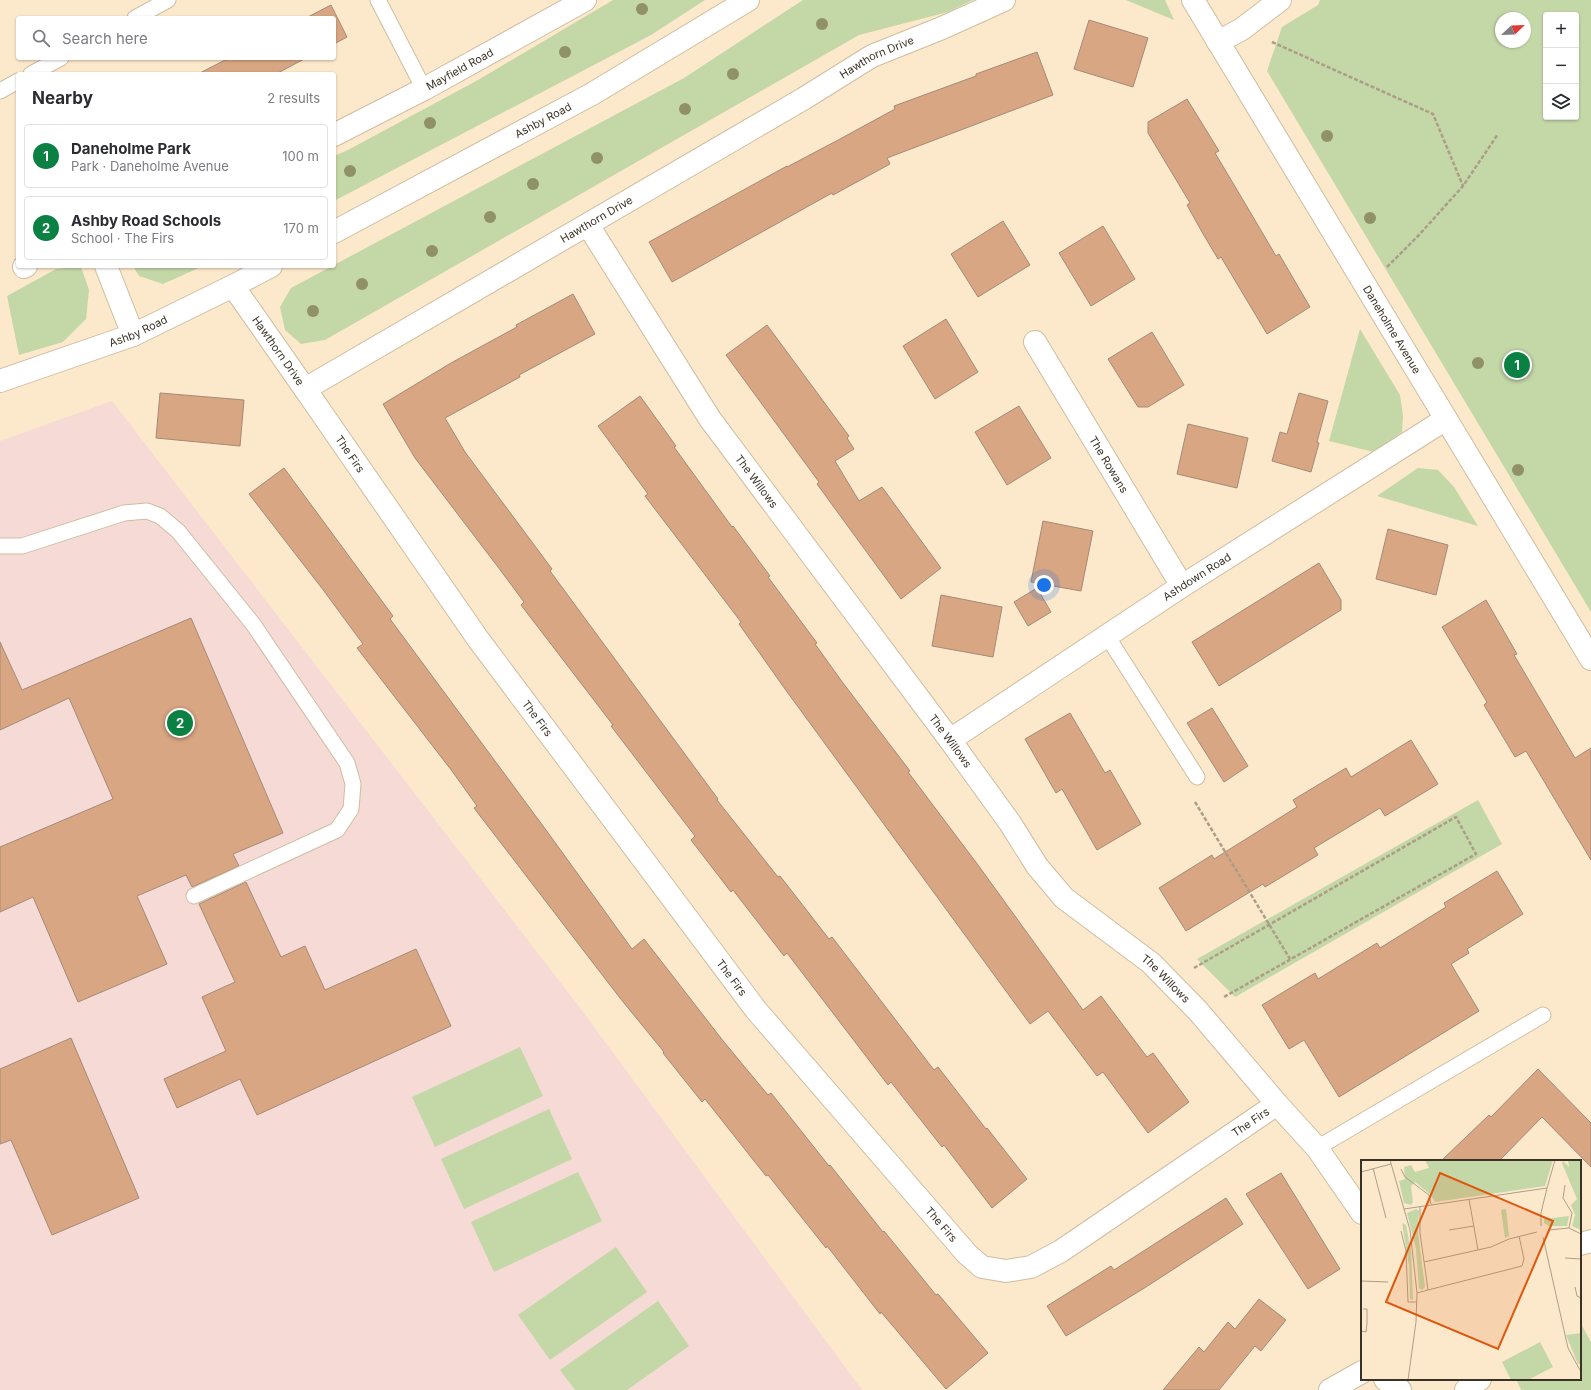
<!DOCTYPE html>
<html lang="en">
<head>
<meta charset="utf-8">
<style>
	:root { --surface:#fff; --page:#f2f2f3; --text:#2b2b33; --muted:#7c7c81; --line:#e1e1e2; --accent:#0b8043 }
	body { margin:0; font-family:Inter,sans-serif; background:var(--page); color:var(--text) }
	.controls { position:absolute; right:12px; top:12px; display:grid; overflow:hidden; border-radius:4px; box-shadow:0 1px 3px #0004 }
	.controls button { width:36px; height:36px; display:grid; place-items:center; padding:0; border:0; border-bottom:1px solid var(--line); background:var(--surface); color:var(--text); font:20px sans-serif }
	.compass { position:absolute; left:1495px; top:12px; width:36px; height:36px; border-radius:50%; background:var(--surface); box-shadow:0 1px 3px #0004; rotate:67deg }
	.you { position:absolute; left:1044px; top:585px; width:14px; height:14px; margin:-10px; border:3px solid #fff; border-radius:50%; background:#1a73e8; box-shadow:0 0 0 6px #1a73e833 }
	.badge { display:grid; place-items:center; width:26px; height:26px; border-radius:50%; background:var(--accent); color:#fff; font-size:13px; font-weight:700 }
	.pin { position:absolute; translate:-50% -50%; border:2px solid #fff; box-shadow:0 1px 4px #0006 }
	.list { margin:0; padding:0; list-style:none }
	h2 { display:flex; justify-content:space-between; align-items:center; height:52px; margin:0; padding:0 16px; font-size:17px }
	h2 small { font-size:13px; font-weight:400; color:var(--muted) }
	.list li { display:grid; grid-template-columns:26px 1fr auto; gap:12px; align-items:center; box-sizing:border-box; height:64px; margin:0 8px 8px; padding:0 8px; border:1px solid var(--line); border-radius:4px }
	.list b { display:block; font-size:15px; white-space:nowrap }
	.list p { margin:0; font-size:13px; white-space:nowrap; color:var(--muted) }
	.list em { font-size:13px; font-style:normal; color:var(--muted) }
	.icon { flex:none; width:22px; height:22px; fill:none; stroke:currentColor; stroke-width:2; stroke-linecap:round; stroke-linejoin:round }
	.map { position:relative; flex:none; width:1591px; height:1390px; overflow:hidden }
	.search { position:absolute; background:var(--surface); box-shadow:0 1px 3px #0004; left:16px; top:16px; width:320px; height:44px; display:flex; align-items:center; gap:10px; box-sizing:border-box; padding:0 14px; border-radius:4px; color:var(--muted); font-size:15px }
	.panel { position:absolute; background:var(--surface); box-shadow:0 1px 3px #0004; left:16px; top:72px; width:320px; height:196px; border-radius:4px }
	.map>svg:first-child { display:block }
	.education { fill:#f5dad5 }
	.green { fill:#c4d7a7; fill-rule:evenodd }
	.building { fill:#d8a682; stroke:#a58a77 }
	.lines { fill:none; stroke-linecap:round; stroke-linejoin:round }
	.service-casing { stroke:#d0bda1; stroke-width:17 }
	.minor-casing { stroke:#d0bda1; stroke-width:24 }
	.tertiary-casing { stroke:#d0bda1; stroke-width:24 }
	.path { stroke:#ac9d88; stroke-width:2.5; stroke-dasharray:4 2; stroke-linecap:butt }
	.service { stroke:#fff; stroke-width:15 }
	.minor { stroke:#fff; stroke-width:22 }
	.tertiary { stroke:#fff; stroke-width:22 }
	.tree { fill:#909164 }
	.labels { text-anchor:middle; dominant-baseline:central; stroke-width:4; stroke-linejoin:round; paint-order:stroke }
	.street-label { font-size:11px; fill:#3a3227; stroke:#fff }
	.inset-road { fill:none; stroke:#ae9f89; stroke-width:1 }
	.view { fill:#df570d; fill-opacity:0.15; stroke:#df570d; stroke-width:2 }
	.inset-edge { fill:none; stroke:#3a3227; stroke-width:2 }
</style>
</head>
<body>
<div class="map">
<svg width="1591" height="1390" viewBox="0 0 1591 1390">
	<rect width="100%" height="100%" fill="#fce8cb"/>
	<path class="education" d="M 112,401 L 577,1004 L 862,1390 L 0,1390 L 0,441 Z"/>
	<path class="green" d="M 613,0 L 705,0 L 651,35 L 334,201 L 334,156 L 348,150 L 478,80 Z
		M 803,0 L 973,0 L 948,12 L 859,35 L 325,340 L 301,344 L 285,330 L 280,307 L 291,288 L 684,78 Z
		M 1126,0 L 1165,0 L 1174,20 Z
		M 1320,0 L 1591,0 L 1591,612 L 1267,71 L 1282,27 L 1318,5 ZM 1546,15 L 1576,15 L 1576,117 L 1546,117 ZM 1501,18 L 1525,18 L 1525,42 L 1501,42 Z
		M 133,266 L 203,266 L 163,284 L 139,276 Z
		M 81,267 L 89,290 L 86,319 L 63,342 L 19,355 L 7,296 L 56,269 Z
		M 1360,329 L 1400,395 L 1403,415 L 1402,432 L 1374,452 L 1329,441 Z
		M 1418,468 L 1438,470 L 1454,487 L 1478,526 L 1377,496 Z
		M 1478,800 L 1502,844 L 1235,997 L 1197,959 Z
		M 520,1047 L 543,1096 L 435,1147 L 412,1097 Z
		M 549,1109 L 572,1159 L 464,1209 L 441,1159 Z
		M 578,1172 L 602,1221 L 494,1272 L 471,1222 Z
		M 616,1247 L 647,1292 L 550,1360 L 518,1315 Z
		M 658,1301 L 689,1346 L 627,1390 L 575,1390 L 560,1370 Z
		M 1580,1322 L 1591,1342 L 1591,1390 L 1521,1390 L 1516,1379 L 1580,1379 Z"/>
	<path class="building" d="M 331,5 L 347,37 L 334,44 L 334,18 L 306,18 Z
		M 1089,20 L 1148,38 L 1133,87 L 1074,69 Z
		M 1037,52 L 1053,95 L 887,158 L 890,164 L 833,195 L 832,193 L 672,282 L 649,242 L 787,166 L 787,167 L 840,139 L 895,109 L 894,106 L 976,76 L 976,74 Z
		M 229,58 L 306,58 L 276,74 L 198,74 Z
		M 1187,99 L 1219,151 L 1215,153 L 1246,205 L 1276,256 L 1279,254 L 1310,307 L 1267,334 L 1221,257 L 1218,259 L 1202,232 L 1187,205 L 1190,203 L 1148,133 L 1148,122 Z
		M 1003,221 L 1030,265 L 978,297 L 951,254 Z
		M 1103,226 L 1135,279 L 1091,306 L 1059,253 Z
		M 573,294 L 595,334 L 519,375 L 520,377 L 445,418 L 465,452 L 552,569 L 550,571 L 718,799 L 717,800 L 778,877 L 780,876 L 829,939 L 832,937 L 934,1070 L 938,1067 L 986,1129 L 987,1128 L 1027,1179 L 992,1208 L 944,1145 L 942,1147 L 891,1082 L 888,1085 L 787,953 L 784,956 L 733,890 L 731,892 L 691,840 L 695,836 L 611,726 L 613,725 L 521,605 L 524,602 L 501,571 L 415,458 L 383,404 L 451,363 L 517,327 L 516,325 Z
		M 946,319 L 978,372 L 935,399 L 903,346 Z
		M 767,325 L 849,436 L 847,438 L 854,449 L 835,461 L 859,501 L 882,487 L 941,568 L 901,599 L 817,484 L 819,482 L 726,355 Z
		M 1152,332 L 1184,385 L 1148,407 L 1138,407 L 1108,359 Z
		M 160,393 L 244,400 L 240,446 L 156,438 Z
		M 1299,393 L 1328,401 L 1317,442 L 1319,443 L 1311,472 L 1272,461 L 1280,432 L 1287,434 Z
		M 640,396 L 676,446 L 674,447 L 732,527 L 733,526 L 770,576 L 768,577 L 817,643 L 815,644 L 843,683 L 910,771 L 908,772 L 978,865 L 1083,1010 L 1101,996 L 1147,1057 L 1153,1053 L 1189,1102 L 1148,1133 L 1103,1072 L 1097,1076 L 1048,1011 L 1030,1024 L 785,689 L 739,624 L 741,622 L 645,496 L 648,494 L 598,426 Z
		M 1019,406 L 1051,458 L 1007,485 L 975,432 Z
		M 1188,424 L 1248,438 L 1237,488 L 1177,474 Z
		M 284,468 L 393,616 L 390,619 L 546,830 L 632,949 L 644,939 L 724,1042 L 768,1095 L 771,1093 L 829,1166 L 830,1165 L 883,1232 L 884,1231 L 936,1295 L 938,1294 L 988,1353 L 946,1389 L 881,1312 L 880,1314 L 827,1246 L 826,1248 L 768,1175 L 766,1176 L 705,1099 L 702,1102 L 682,1077 L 663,1053 L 664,1052 L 620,998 L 474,808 L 477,806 L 452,771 L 357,648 L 363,644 L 324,591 L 249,494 Z
		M 1043,521 L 1093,531 L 1081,591 L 1031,582 Z
		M 1388,529 L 1448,545 L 1436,595 L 1376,579 Z
		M 1319,563 L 1341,600 L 1341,610 L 1219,686 L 1192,642 Z
		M 1037,588 L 1051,612 L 1028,626 L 1014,602 Z
		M 941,595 L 1002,607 L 993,657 L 932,646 Z
		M 1486,600 L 1517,654 L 1514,655 L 1575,758 L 1591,748 L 1591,860 L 1526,751 L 1515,757 L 1484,705 L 1487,702 L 1442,627 Z
		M 191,618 L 283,833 L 233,854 L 239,866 L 192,887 L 186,875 L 137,896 L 167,964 L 78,1002 L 33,897 L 0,912 L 0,847 L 113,799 L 69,698 L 0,730 L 0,642 L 22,690 Z
		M 1212,708 L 1248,766 L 1224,782 L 1187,723 Z
		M 1070,713 L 1105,773 L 1110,770 L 1141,824 L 1097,850 L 1062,789 L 1056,793 L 1025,739 Z
		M 1411,740 L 1438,784 L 1385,816 L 1380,808 L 1314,848 L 1318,855 L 1265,887 L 1263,884 L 1186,931 L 1159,888 L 1212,855 L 1214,859 L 1297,807 L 1293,800 L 1346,768 L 1351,777 Z
		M 1497,871 L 1523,914 L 1467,949 L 1469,953 L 1451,964 L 1479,1011 L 1339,1097 L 1304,1040 L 1289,1049 L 1262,1005 L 1315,973 L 1318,979 L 1377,943 L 1380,948 L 1446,907 L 1444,903 Z
		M 246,882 L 281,957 L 305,946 L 325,990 L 416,949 L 451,1026 L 257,1115 L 240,1079 L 177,1108 L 164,1079 L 226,1051 L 202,997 L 235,982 L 199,904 Z
		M 71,1038 L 139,1198 L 52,1235 L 11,1140 L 0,1144 L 0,1069 Z
		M 1538,1069 L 1591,1123 L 1591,1167 L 1542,1117 L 1499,1161 L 1441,1161 L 1489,1115 L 1491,1117 Z
		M 1281,1173 L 1340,1269 L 1308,1289 L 1246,1194 Z
		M 1226,1198 L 1243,1224 L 1146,1287 L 1066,1336 L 1047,1306 L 1111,1266 L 1114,1270 Z
		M 1259,1299 L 1286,1320 L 1261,1351 L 1255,1346 L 1219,1390 L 1163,1390 L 1199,1347 L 1204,1352 L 1228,1322 L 1235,1329 Z"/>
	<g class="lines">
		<defs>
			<path id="service" d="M 378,0 L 424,89
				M 135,18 L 168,0
				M 31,74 L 61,58
				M 0,91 L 18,81
				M 0,546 L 22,546 L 124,513 L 147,511 L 160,516 L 178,531 L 253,624 L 347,763 L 353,784 L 351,809 L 337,830 L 194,896
				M 1107,636 L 1197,777
				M 1317,1148 L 1543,1015"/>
			<g id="minor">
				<path id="s1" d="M 1193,0 L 1591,659"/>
				<path d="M 1218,42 L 1242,29 L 1280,0"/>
				<path id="s2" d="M 334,135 L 424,89 L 585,0"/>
				<path id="s3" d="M 588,225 L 710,419 L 950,740 L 1010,823 L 1037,866 L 1064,898 L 1151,963 L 1198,1011 L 1277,1104 L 1317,1148 L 1362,1213"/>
				<path d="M 106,266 L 133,335"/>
				<path d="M 24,267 L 26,266"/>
				<path id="s4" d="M 233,286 L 305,389 L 803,99 L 872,56 L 942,28 L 1004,0"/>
				<path id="s5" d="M 1035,342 L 1182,586"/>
				<path id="s6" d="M 305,389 L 478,639 L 756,1010 L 967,1254 L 982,1267 L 1006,1271 L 1031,1267 L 1061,1251 L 1277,1104"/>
				<path id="s7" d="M 950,740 L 1182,586 L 1446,419"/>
				<path d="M 1580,1244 L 1591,1241"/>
				<path d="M 1385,1379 L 1395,1388 L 1400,1390"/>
				<path d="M 1330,1390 L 1362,1372"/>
				<path d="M 1466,1390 L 1480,1379"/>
			</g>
			<g id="tertiary">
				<path id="s8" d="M 334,232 L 592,94 L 748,0"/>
				<path id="s9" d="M 0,381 L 133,335 L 233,286 L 271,266"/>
			</g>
		</defs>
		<use href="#service" class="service-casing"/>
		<use href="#minor" class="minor-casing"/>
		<use href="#tertiary" class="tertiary-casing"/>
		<path class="path" d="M 1272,42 L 1433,114 L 1463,186
			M 1387,267 L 1419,235 L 1463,186 L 1498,134
			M 1195,802 L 1290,959
			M 1194,968 L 1456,817 L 1476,854 L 1224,997"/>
		<use href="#service" class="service"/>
		<use href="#minor" class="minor"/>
		<use href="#tertiary" class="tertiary"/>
	</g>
	<g class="tree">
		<circle cx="642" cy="9" r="6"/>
		<circle cx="822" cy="24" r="6"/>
		<circle cx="565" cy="52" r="6"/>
		<circle cx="733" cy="74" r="6"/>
		<circle cx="685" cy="109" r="6"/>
		<circle cx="430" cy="123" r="6"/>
		<circle cx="1327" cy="136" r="6"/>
		<circle cx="597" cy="158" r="6"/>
		<circle cx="350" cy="171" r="6"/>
		<circle cx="533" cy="184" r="6"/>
		<circle cx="490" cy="217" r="6"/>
		<circle cx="1370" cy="218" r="6"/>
		<circle cx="432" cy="251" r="6"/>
		<circle cx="362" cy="284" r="6"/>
		<circle cx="313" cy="311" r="6"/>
		<circle cx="1478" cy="363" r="6"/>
		<circle cx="1518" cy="470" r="6"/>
	</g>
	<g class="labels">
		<g class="street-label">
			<text stroke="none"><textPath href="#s4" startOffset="787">Hawthorn Drive</textPath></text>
			<text stroke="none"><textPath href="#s2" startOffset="142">Mayfield Road</textPath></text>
			<text stroke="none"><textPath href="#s8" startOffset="237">Ashby Road</textPath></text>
			<text stroke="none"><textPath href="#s4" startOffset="463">Hawthorn Drive</textPath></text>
			<text stroke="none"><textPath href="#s1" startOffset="385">Daneholme Avenue</textPath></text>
			<text stroke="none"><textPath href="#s9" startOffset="147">Ashby Road</textPath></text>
			<text stroke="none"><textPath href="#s4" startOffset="79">Hawthorn Drive</textPath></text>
			<text stroke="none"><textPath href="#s6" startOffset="79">The Firs</textPath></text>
			<text stroke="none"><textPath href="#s5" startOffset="143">The Rowans</textPath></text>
			<text stroke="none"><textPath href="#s3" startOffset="307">The Willows</textPath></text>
			<text stroke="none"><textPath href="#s7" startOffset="296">Ashdown Road</textPath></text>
			<text stroke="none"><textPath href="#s6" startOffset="403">The Firs</textPath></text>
			<text stroke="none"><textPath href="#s3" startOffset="631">The Willows</textPath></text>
			<text stroke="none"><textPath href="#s6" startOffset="727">The Firs</textPath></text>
			<text stroke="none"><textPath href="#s3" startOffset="955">The Willows</textPath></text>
			<text stroke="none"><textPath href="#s6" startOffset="1423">The Firs</textPath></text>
			<text stroke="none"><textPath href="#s6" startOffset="1051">The Firs</textPath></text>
		</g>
	</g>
	<g transform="translate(1361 1160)">
		<rect width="220" height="220" fill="#fce8cb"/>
		<path d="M 64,0 L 192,0 L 184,26 L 74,42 L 70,35 L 54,22 L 50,26 L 52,42 L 50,45 L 43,43 L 38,21 L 44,19 L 43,7 L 50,5 L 54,12 L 68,8 ZM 207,0 L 220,0 L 220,70 L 211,66 L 214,55 L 210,45 L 216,39 L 201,3 L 202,1 L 208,7 ZM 55,49 L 58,51 L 57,73 L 64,127 L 61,130 L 58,128 L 55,89 L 46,53 ZM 145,49 L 148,76 L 144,78 L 140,50 ZM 208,56 L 206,66 L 188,66 L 183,63 L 183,59 ZM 41,63 L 45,65 L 50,90 L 52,140 L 49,139 L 48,106 ZM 220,173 L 220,204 L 217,204 L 205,175 ZM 179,182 L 192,207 L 167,220 L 150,220 L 141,202 Z" fill="#c4d7a7"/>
		<path class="inset-road" d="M 29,0 L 49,70 L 56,133 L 55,162 L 47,220M 12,8 L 25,58M 40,9 L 44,17 L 68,35 L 70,44M 0,12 L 30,4M 204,25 L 202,38 L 211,53 L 208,68M 186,28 L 194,0M 108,39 L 117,90M 43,49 L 186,28 L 180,53 L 180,66M 88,70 L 113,66M 188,70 L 208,68 L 220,74M 40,71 L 45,91 L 47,142 L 56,142M 182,77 L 207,188 L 220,212M 204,98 L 220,99M 63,102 L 130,87 L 148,79 L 176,72M 0,121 L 27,122M 214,127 L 216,136 L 220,138M 67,130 L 161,106 L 163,99 L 158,76M 56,133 L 67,130 L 59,73 L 59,46M 0,171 L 5,172 L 6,163 L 6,149 L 2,149"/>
		<path class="view" d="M 79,13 L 192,61 L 137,189 L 25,142 Z"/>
		<rect width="220" height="220" class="inset-edge"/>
	</g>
</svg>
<div class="controls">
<button>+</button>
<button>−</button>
<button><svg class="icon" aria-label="layers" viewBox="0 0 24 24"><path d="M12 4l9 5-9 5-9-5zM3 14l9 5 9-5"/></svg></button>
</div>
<svg class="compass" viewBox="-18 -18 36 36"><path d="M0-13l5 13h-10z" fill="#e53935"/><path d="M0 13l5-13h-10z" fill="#7c7c81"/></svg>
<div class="you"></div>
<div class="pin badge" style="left:1517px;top:365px">1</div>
<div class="pin badge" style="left:180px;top:723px">2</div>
<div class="search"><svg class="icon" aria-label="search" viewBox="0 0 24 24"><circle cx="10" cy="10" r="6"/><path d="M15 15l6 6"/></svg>Search here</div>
<section class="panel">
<h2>Nearby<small>2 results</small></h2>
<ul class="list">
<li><span class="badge">1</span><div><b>Daneholme Park</b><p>Park · Daneholme Avenue</p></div><em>100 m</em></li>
<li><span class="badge">2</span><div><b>Ashby Road Schools</b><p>School · The Firs</p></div><em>170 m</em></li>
</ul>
</section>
</div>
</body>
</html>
